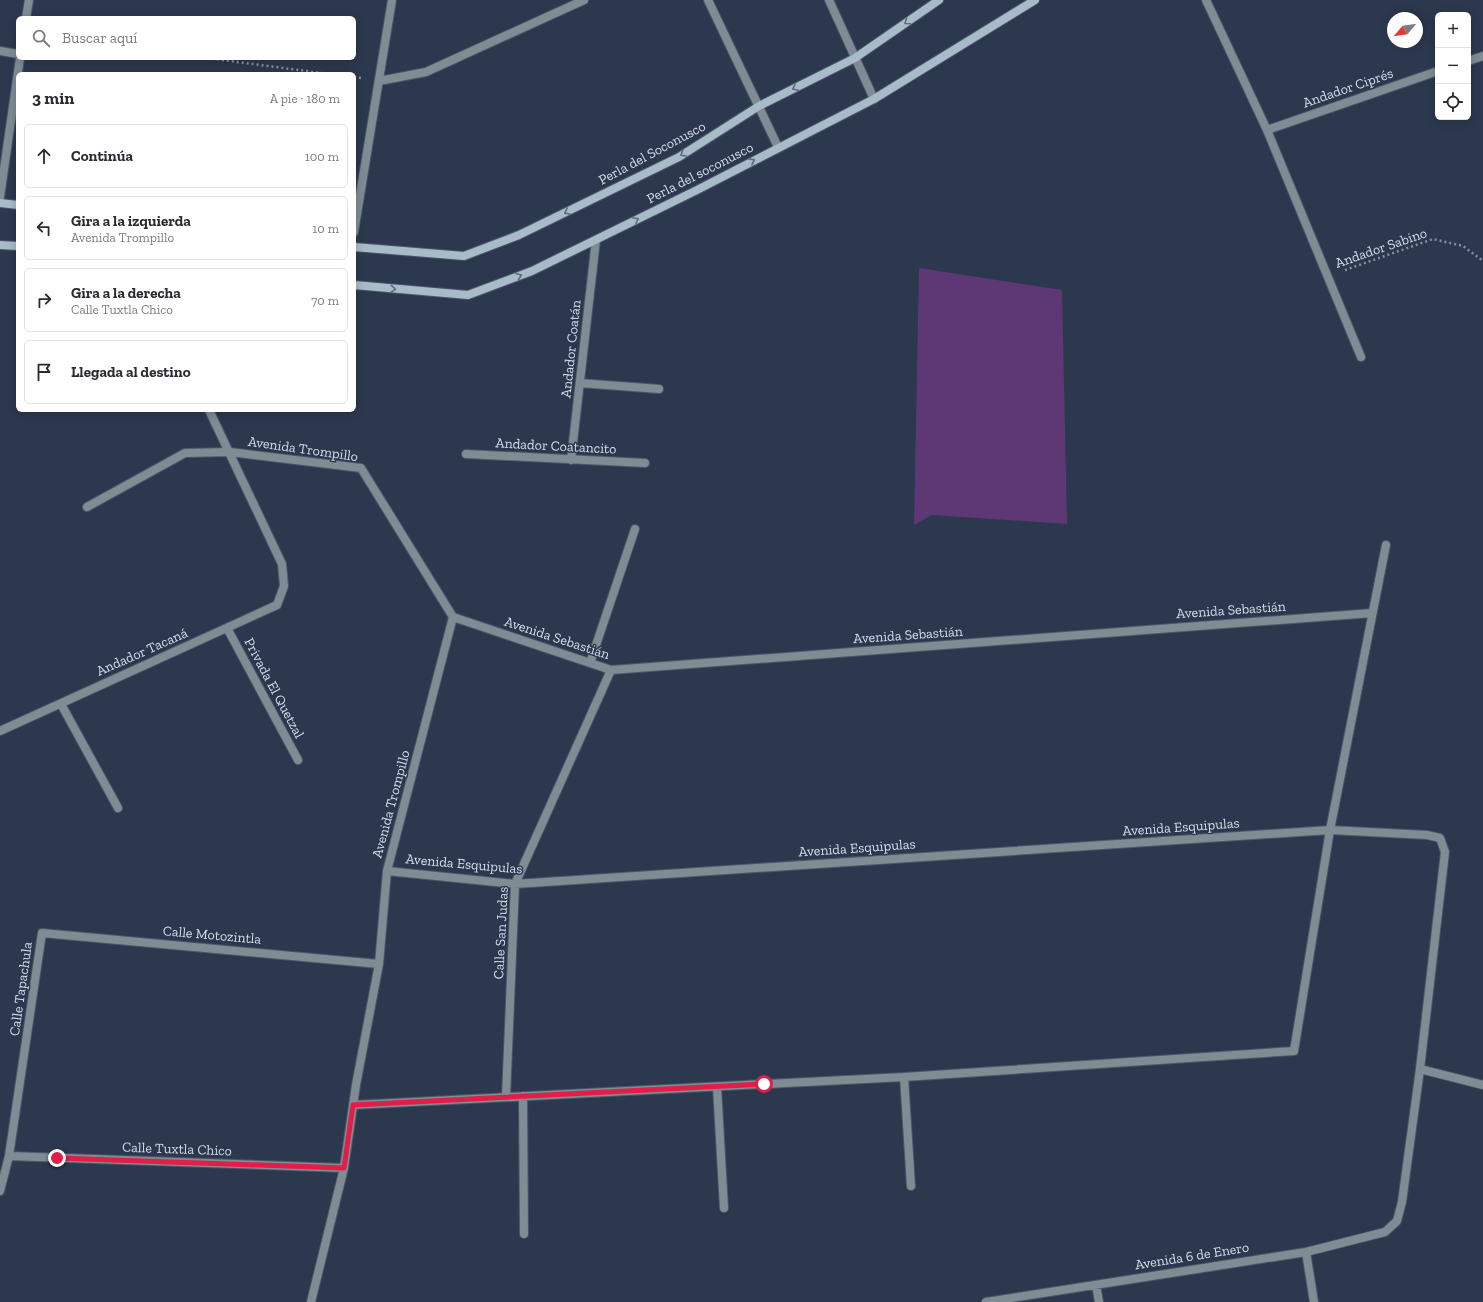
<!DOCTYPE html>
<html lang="es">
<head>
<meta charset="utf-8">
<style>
	:root { --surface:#fff; --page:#f7f7f7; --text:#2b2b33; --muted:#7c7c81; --line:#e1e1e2 }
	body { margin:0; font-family:"Zilla Slab",serif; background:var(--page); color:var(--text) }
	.controls { position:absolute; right:12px; top:12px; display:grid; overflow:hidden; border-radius:6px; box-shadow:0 2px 10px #0003 }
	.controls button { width:36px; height:36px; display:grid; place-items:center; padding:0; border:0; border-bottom:1px solid var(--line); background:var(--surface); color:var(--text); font:20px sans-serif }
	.compass { position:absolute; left:1387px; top:12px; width:36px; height:36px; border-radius:50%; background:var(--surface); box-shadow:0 2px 10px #0003; rotate:241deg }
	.stop { position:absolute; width:12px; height:12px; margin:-9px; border:3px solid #e11d48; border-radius:50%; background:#fff }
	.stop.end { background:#e11d48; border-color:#fff; box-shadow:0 1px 4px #0008 }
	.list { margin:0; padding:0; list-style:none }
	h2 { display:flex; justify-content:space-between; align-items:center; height:52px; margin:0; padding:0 16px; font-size:17px }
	h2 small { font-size:13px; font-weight:400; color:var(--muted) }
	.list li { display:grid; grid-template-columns:26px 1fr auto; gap:12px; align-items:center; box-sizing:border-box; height:64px; margin:0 8px 8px; padding:0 8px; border:1px solid var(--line); border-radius:6px }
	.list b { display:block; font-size:15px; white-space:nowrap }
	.list p { margin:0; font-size:13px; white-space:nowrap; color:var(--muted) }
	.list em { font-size:13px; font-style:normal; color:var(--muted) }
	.icon { flex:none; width:22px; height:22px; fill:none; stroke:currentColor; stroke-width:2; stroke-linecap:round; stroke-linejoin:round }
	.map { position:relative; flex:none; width:1483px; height:1302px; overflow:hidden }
	.search { position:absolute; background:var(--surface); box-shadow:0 2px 10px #0003; left:16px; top:16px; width:340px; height:44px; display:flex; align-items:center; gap:10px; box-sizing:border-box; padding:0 14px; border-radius:6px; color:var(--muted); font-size:15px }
	.panel { position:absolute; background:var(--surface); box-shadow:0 2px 10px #0003; left:16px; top:72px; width:340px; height:340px; border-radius:6px }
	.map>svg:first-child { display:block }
	.green { fill:#5d3875 }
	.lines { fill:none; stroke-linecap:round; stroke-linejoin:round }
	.street-casing { stroke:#4b566a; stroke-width:10 }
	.secondary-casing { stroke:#4b566a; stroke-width:10 }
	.path { stroke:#8690a1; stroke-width:2.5; stroke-dasharray:2 3; stroke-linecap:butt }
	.street { stroke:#7f8c94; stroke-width:8 }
	.secondary { stroke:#a7bbc8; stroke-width:8 }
	.oneway { stroke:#5d6c7f }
	.route { stroke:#e11d48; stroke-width:5 }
	.labels { text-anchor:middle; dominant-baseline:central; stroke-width:3; stroke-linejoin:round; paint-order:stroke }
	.street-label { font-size:14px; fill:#d6deec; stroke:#2c384e }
</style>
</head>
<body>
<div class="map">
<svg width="1483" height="1302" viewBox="0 0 1483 1302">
	<rect width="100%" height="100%" fill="#2c384e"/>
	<path class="green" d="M 919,268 L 1062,290 L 1067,524 L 932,515 L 914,525 Z"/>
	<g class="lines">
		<defs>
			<path id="street" d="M 708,0 L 778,147
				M 829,0 L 874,99
				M 1206,0 L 1267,130 L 1361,357
				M 26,18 L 29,0
				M 0,51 L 18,54
				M 1468,61 L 1483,56
				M 379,81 L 426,72 L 584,0
				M 1267,130 L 1438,71
				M 0,197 L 20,58
				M 354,232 L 392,0
				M 580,383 L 659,389
				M 466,454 L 645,463
				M 571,460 L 596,240
				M 87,507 L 185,453 L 230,452 L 361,468 L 453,617 L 387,871 L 379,964 L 356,1085 L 344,1168 L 311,1302
				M 453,617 L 611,670 L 1372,613
				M 227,628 L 298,760
				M 590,663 L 635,529
				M 61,704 L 118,808
				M 0,731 L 277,605 L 284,586 L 282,564 L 209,410
				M 387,871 L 515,884 L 1330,830 L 1427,835 L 1440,838 L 1445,852 L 1420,1069 L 1402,1202 L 1397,1221 L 1385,1232 L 1306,1252 L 986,1302
				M 1420,1069 L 1483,1085
				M 904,1077 L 911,1186
				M 717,1087 L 724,1208
				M 523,1096 L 524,1234
				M 506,1097 L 515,884 L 611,670
				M 353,1105 L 904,1077 L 1294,1051 L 1330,830 L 1386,545
				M 9,1156 L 344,1168
				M 0,1191 L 9,1156 L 42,933 L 379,964
				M 1306,1252 L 1314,1302
				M 1096,1285 L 1099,1302"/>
			<path id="secondary" d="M 0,203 L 18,205
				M 0,245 L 18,246
				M 354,247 L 464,256 L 519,235 L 679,157 L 759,106 L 855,58 L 939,0
				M 354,285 L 468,295 L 532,271 L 697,190 L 874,99 L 1035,0"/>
		</defs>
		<use href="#street" class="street-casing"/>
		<use href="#secondary" class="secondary-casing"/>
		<path class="path" d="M 207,58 L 329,74
			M 354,77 L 361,78
			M 1345,270 L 1433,239 L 1463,246 L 1483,261"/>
		<use href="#street" class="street"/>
		<use href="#secondary" class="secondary"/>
	</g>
	<defs><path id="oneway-chevron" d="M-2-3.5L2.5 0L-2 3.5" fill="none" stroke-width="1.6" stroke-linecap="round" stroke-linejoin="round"/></defs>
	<g class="oneway">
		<use href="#oneway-chevron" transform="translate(907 22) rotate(145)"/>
		<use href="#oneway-chevron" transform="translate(795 88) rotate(153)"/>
		<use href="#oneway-chevron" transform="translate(683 154) rotate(149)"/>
		<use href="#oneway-chevron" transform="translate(752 161) rotate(-28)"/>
		<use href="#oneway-chevron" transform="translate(567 212) rotate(154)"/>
		<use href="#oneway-chevron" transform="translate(636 220) rotate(-26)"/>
		<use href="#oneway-chevron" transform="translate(519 276) rotate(-21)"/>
		<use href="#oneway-chevron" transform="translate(393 289) rotate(5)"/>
	</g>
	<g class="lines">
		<path class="route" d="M 57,1158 L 344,1168 L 353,1105 L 764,1084"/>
	</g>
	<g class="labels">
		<g class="street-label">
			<text transform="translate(1348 88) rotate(-19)">Andador Ciprés</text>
			<text transform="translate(652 153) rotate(-28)">Perla del Soconusco</text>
			<text transform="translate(700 173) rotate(-27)">Perla del soconusco</text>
			<text transform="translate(1381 248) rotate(-19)">Andador Sabino</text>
			<text transform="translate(571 349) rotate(-84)">Andador Coatán</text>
			<text transform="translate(556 446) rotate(3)">Andador Coatancito</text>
			<text transform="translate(303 449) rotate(8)">Avenida Trompillo</text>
			<text transform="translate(1231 610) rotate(-4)">Avenida Sebastián</text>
			<text transform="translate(908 635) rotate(-4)">Avenida Sebastián</text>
			<text transform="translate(557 638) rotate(18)">Avenida Sebastián</text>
			<text transform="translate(142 652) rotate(-24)">Andador Tacaná</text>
			<text transform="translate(274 688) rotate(62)">Privada El Quetzal</text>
			<text transform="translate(391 804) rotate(-75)">Avenida Trompillo</text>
			<text transform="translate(1181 827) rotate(-4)">Avenida Esquipulas</text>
			<text transform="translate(857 848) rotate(-4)">Avenida Esquipulas</text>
			<text transform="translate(464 864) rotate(5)">Avenida Esquipulas</text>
			<text transform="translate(501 933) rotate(-87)">Calle San Judas</text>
			<text transform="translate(212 935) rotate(5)">Calle Motozintla</text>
			<text transform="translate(21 989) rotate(-82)">Calle Tapachula</text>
			<text transform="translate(177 1149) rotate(2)">Calle Tuxtla Chico</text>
			<text transform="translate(1192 1256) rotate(-9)">Avenida 6 de Enero</text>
		</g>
	</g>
</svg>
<div class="controls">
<button>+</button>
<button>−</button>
<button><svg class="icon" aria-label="locate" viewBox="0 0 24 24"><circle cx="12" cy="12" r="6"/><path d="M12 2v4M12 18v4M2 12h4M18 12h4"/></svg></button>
</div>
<svg class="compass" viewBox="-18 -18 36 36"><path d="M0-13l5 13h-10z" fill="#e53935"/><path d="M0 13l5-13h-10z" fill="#7c7c81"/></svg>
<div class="stop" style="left:764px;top:1084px"></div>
<div class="stop end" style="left:57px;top:1158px"></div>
<div class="search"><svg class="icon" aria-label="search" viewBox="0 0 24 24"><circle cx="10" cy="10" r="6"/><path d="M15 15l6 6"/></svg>Buscar aquí</div>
<section class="panel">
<h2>3 min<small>A pie · 180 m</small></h2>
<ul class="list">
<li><svg class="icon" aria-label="ahead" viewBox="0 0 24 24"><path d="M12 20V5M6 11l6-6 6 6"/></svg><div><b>Continúa</b></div><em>100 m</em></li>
<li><svg class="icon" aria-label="left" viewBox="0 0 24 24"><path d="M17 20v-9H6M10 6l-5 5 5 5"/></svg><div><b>Gira a la izquierda</b><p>Avenida Trompillo</p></div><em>10 m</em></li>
<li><svg class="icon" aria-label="right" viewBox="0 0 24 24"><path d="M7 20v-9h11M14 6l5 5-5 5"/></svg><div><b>Gira a la derecha</b><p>Calle Tuxtla Chico</p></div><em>70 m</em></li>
<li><svg class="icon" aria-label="arrive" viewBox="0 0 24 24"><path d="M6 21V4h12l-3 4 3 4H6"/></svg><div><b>Llegada al destino</b></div></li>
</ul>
</section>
</div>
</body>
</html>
